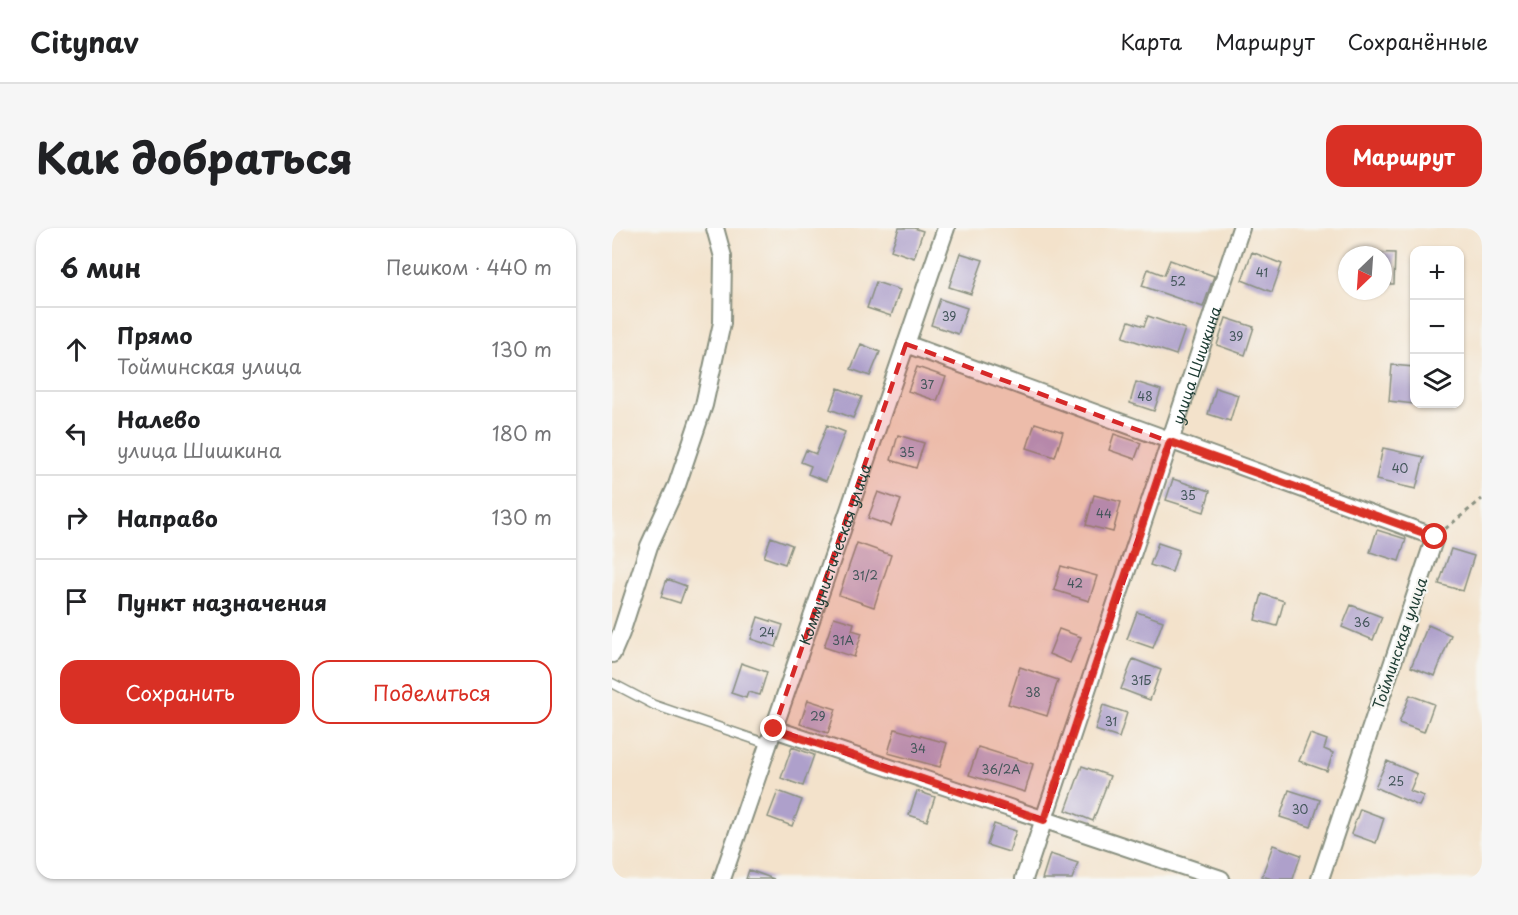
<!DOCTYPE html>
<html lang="ru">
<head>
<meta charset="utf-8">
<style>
	:root { --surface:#fff; --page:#f6f6f6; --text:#202124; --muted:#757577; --line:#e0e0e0; --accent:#d93025 }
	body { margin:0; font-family:"Playpen Sans",sans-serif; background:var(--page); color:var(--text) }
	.controls { position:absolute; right:18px; top:18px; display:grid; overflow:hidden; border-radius:12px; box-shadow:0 2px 4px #0004 }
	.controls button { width:54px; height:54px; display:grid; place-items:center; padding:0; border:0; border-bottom:2px solid var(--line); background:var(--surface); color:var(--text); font:30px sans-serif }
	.compass { position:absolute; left:726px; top:18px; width:54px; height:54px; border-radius:50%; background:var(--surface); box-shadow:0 2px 4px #0004; rotate:205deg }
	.stop { position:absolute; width:18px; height:18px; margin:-14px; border:4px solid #d93025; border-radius:50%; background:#fff }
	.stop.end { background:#d93025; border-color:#fff; box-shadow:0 2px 6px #0008 }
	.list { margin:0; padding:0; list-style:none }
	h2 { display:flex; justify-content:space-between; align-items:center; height:78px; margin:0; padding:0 24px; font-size:26px }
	h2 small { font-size:20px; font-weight:400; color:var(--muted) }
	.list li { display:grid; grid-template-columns:39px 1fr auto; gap:18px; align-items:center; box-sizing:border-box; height:84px; padding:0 24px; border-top:2px solid var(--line) }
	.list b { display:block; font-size:22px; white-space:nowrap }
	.list p { margin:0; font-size:20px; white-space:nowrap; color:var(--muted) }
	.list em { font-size:20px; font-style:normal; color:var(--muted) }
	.actions { display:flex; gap:12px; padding:18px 24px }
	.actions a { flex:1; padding:14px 0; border:2px solid var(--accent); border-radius:18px; text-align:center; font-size:21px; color:var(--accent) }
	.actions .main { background:var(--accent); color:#fff }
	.icon { flex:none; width:33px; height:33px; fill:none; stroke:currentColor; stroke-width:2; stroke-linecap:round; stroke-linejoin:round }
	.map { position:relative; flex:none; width:870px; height:651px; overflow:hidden; border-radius:18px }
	header { display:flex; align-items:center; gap:36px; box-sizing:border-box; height:84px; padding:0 30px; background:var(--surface); border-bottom:2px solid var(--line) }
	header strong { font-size:28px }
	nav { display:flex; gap:33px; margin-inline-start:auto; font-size:21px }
	.intro { display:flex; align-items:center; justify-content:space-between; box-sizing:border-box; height:144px; padding:0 36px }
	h1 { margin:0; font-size:42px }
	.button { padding:15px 27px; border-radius:18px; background:var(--accent); color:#fff; font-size:21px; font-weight:700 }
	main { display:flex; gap:36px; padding:0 36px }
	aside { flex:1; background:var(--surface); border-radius:18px; box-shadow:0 2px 4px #0004 }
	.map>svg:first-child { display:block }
	.building { fill:#aea0cb }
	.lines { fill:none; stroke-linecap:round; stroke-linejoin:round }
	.service-casing { stroke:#899080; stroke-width:11 }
	.minor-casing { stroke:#899080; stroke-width:20 }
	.path { stroke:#899080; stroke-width:3; stroke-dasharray:4.5 4.5; stroke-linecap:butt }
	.service { stroke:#fff; stroke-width:8 }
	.minor { stroke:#fff; stroke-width:16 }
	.route { stroke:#d93025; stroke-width:8 }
	.marked { fill:#d62828; fill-opacity:0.2; stroke:#d62828; stroke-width:4.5; stroke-dasharray:12 8; stroke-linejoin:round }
	.labels { text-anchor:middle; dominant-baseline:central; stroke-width:4.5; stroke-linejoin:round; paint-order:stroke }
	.number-label { font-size:12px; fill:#43565a }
	.street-label { font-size:15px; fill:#1f3d34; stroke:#f6f6f2 }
</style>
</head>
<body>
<header>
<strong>Citynav</strong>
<nav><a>Карта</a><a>Маршрут</a><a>Сохранённые</a></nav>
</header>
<div class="intro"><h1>Как добраться</h1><a class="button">Маршрут</a></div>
<main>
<aside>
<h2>6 мин<small>Пешком · 440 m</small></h2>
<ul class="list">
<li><svg class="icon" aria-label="ahead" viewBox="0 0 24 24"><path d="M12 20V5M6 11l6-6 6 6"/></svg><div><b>Прямо</b><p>Тойминская улица</p></div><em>130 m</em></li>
<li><svg class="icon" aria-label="left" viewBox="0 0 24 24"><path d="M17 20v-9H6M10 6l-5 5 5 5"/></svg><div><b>Налево</b><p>улица Шишкина</p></div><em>180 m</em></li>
<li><svg class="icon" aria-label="right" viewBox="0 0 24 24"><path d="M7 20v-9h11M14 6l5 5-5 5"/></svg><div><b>Направо</b></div><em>130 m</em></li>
<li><svg class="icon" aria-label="arrive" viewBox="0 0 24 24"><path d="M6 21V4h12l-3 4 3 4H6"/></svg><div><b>Пункт назначения</b></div></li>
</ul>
<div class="actions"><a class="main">Сохранить</a><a>Поделиться</a></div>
</aside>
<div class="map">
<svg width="870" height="651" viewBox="0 0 870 651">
	<rect width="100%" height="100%" fill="#f6f6f2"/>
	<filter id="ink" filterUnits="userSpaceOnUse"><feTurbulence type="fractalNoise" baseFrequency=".0167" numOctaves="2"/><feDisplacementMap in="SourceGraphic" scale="12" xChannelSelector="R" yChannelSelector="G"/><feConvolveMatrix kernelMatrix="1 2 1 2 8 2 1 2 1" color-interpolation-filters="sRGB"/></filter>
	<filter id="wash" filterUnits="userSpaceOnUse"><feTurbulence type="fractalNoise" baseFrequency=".008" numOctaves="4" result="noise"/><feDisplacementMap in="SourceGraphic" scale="24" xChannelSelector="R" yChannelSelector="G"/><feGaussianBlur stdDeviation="1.35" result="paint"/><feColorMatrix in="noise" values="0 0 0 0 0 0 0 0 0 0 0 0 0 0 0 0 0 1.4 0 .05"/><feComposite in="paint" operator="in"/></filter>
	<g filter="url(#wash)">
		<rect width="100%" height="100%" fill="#f3e2cb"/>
		<g id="blocks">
			<path class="building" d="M 287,0 L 302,0 L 311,3 L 302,30 L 279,22 Z
				M 640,24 L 670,36 L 660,64 L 630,52 Z
				M 755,24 L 783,25 L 782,56 L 771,56 L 771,27 L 755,27 Z
				M 348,25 L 371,32 L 359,66 L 337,59 Z
				M 558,32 L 602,48 L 591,79 L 530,58 L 536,41 L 552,47 Z
				M 264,54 L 288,62 L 279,88 L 255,80 Z
				M 328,71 L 355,80 L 346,106 L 319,97 Z
				M 536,88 L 573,101 L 564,127 L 511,109 L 517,93 L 532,98 Z
				M 614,90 L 642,99 L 633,127 L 605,117 Z
				M 249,116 L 268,124 L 258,148 L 239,141 Z
				M 780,137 L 802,139 L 802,176 L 777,173 Z
				M 305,139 L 334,149 L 325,173 L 296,163 Z
				M 524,154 L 549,162 L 542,183 L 518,175 Z
				M 226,160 L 250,169 L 241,190 L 218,181 Z
				M 604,160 L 626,167 L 618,193 L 596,186 Z
				M 423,195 L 451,204 L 443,229 L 415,220 Z
				M 215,197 L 233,204 L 214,253 L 196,246 L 199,238 L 189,234 L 194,222 L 204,226 Z
				M 502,206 L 529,215 L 523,231 L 497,222 Z
				M 286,207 L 312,215 L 304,240 L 279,232 Z
				M 771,220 L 812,229 L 804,261 L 764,252 Z
				M 561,251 L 598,263 L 592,284 L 554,272 Z
				M 266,264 L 289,272 L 279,298 L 256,290 Z
				M 482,267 L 509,274 L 501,304 L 474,297 Z
				M 765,302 L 794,311 L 787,333 L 758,324 Z
				M 159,309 L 180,317 L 173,336 L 152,329 Z
				M 245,315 L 279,327 L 262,379 L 227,367 Z
				M 546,315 L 567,322 L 560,344 L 538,337 Z
				M 839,321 L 862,328 L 851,363 L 827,356 Z
				M 449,338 L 485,348 L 477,373 L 442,362 Z
				M 55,351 L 74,358 L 68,375 L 49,369 Z
				M 650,366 L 672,373 L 665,398 L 643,392 Z
				M 739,377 L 770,389 L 761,412 L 730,399 Z
				M 525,384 L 551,393 L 541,420 L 515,411 Z
				M 146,389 L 171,397 L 164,419 L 139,411 Z
				M 222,389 L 242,395 L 240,402 L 250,405 L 242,429 L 212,419 Z
				M 816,397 L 839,407 L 823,448 L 799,439 Z
				M 447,401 L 469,409 L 458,435 L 437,426 Z
				M 521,431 L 549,442 L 538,472 L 509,461 Z
				M 129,435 L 155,444 L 148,467 L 136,464 L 134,470 L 119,465 Z
				M 408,439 L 446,452 L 435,488 L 396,476 Z
				M 798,467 L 822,476 L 812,504 L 787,495 Z
				M 196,472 L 224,481 L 216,505 L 188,496 Z
				M 491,477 L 515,485 L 507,510 L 483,502 Z
				M 283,501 L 335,515 L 328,539 L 276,525 Z
				M 698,506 L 715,512 L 712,521 L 721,525 L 715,543 L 687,533 Z
				M 180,519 L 202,527 L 191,558 L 169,550 Z
				M 366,519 L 421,536 L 413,564 L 357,547 Z
				M 775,533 L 805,546 L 798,563 L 812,568 L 807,578 L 763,559 Z
				M 470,538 L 498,548 L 481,593 L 454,582 Z
				M 677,562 L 708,572 L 699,599 L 668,589 Z
				M 166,563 L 190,572 L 180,598 L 156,589 Z
				M 305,563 L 323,569 L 315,593 L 297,587 Z
				M 748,581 L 772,590 L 764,615 L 739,606 Z
				M 382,596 L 404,603 L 397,624 L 375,617 Z
				M 661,617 L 689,627 L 681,651 L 660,651 L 650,648 Z
				M 438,626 L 466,635 L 460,651 L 430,651 Z
				M 137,642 L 162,651 L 134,651 Z"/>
		</g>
	</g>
	<g filter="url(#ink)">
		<use href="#blocks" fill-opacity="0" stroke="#899080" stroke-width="1.5"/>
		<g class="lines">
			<defs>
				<path id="service" d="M 0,455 L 42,477 L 156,516"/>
				<g id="minor">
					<path d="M 294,116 L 823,309 L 708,651"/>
					<path d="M 0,426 L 9,405 L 37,318 L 65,257 L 92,177 L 110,95 L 111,29 L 103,0"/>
					<path d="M 162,501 L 609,651"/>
					<path id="s1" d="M 110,651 L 334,0"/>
					<path id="s2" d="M 412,651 L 629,0"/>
				</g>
			</defs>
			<use href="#service" class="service-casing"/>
			<use href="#minor" class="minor-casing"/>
			<path class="path" d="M 833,301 L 870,271"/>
			<use href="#service" class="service"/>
			<use href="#minor" class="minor"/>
		</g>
	</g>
	<g class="lines" filter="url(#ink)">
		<path class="route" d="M 162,501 L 432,592 L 558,214 L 823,309"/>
	</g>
	<path class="marked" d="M 294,116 L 558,214 L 432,592 L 162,501 Z"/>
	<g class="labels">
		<g class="number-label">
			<text x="650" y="44">41</text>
			<text x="566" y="53">52</text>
			<text x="337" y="88">39</text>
			<text x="624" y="108">39</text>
			<text x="315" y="156">37</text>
			<text x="533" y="168">48</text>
			<text x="295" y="224">35</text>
			<text x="788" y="240">40</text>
			<text x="576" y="267">35</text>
			<text x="492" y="285">44</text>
			<text x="253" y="347">31/2</text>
			<text x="463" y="355">42</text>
			<text x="750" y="394">36</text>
			<text x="155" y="404">24</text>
			<text x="231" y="412">31А</text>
			<text x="529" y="452">31Б</text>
			<text x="421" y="464">38</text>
			<text x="206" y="488">29</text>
			<text x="499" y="493">31</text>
			<text x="306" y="520">34</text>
			<text x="389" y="541">36/2А</text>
			<text x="784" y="553">25</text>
			<text x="688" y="581">30</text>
		</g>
		<g class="street-label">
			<text stroke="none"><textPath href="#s2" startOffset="542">улица Шишкина</textPath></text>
			<text stroke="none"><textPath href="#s1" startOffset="344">Коммунистическая улица</textPath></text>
			<text transform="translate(787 415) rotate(-71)">Тойминская улица</text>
		</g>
	</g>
</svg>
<div class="controls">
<button>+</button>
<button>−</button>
<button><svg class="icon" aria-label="layers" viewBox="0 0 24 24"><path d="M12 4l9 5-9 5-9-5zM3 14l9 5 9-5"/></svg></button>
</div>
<svg class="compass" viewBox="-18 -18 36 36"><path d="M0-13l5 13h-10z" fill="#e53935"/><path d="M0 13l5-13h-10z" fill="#757577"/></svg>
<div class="stop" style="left:823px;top:309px"></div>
<div class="stop end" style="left:162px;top:501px"></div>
</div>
</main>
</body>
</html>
